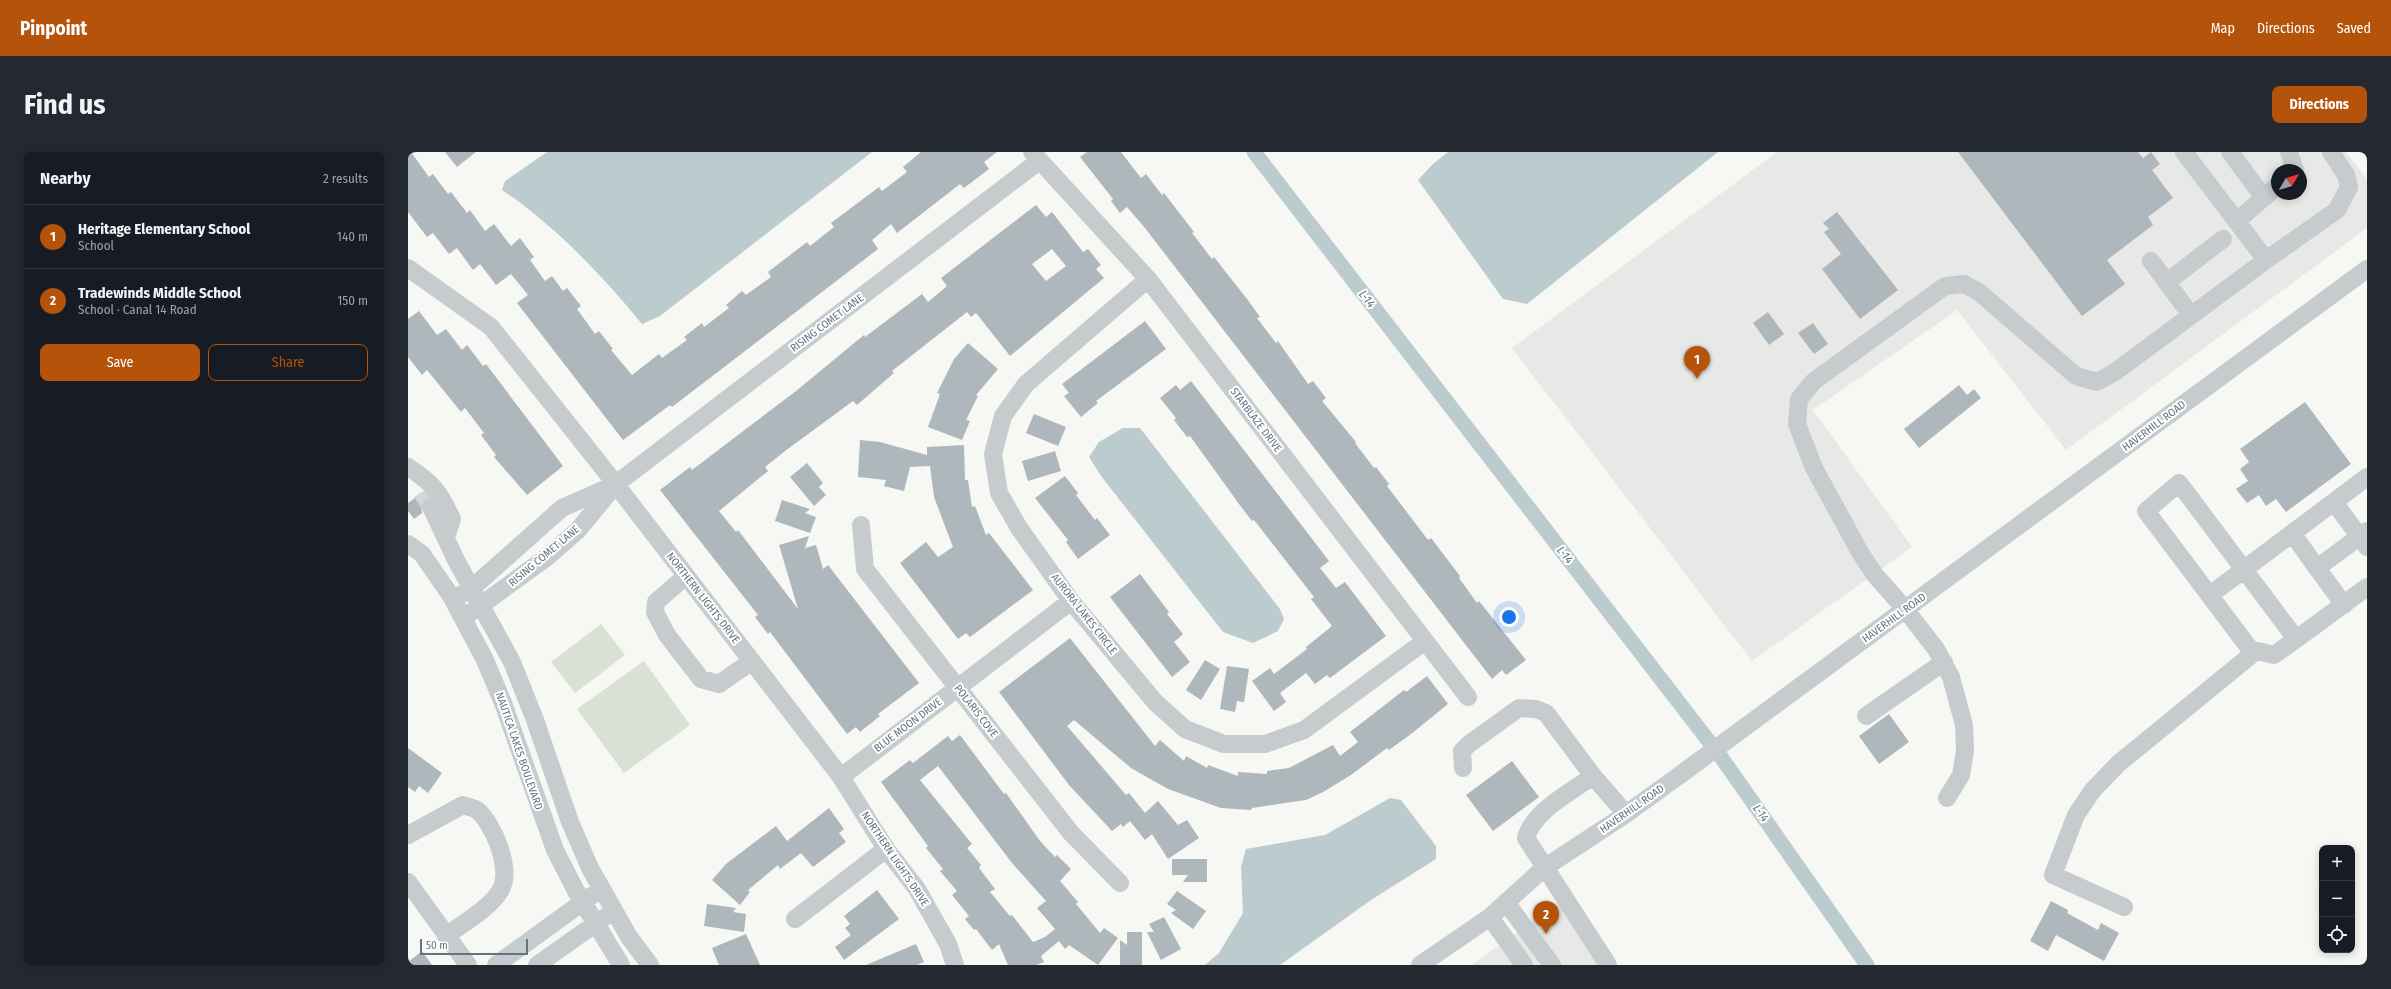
<!DOCTYPE html>
<html lang="en">
<head>
<meta charset="utf-8">
<style>
	:root { --surface:#171b24; --page:#242831; --text:#f1f3f6; --muted:#9ea1a6; --line:#363941; --accent:#b45309 }
	body { margin:0; font-family:"Fira Sans Condensed",sans-serif; background:var(--page); color:var(--text) }
	.controls { position:absolute; right:12px; bottom:12px; display:grid; overflow:hidden; border-radius:8px; box-shadow:0 2px 10px #0003 }
	.controls button { width:36px; height:36px; display:grid; place-items:center; padding:0; border:0; border-bottom:1px solid var(--line); background:var(--surface); color:var(--text); font:20px sans-serif }
	.compass { position:absolute; left:1863px; top:12px; width:36px; height:36px; border-radius:50%; background:var(--surface); box-shadow:0 2px 10px #0003; rotate:52deg }
	.scale { position:absolute; left:12px; bottom:10px; width:108px; box-sizing:border-box; padding-left:4px; border:2px solid #5f7582; border-top:0; font-size:11px; line-height:14px; white-space:nowrap; color:#5f7582; -webkit-text-stroke:3px #fff; paint-order:stroke }
	.you { position:absolute; left:1101px; top:465px; width:14px; height:14px; margin:-10px; border:3px solid #fff; border-radius:50%; background:#1a73e8; box-shadow:0 0 0 6px #1a73e833 }
	.badge { display:grid; place-items:center; width:26px; height:26px; border-radius:50%; background:var(--accent); color:#fff; font-size:13px; font-weight:700 }
	.pin { position:absolute; translate:-50% -33px; filter:drop-shadow(0 1px 2px #0008) }
	.pin::after { content:''; position:absolute; top:21px; width:14px; height:12px; background:inherit; clip-path:polygon(0 0,100% 0,50% 100%) }
	.list { margin:0; padding:0; list-style:none }
	h2 { display:flex; justify-content:space-between; align-items:center; height:52px; margin:0; padding:0 16px; font-size:17px }
	h2 small { font-size:13px; font-weight:400; color:var(--muted) }
	.list li { display:grid; grid-template-columns:26px 1fr auto; gap:12px; align-items:center; box-sizing:border-box; height:64px; padding:0 16px; border-top:1px solid var(--line) }
	.list b { display:block; font-size:15px; white-space:nowrap }
	.list p { margin:0; font-size:13px; white-space:nowrap; color:var(--muted) }
	.list em { font-size:13px; font-style:normal; color:var(--muted) }
	.actions { display:flex; gap:8px; padding:12px 16px }
	.actions a { flex:1; padding:9px 0; border:1px solid var(--accent); border-radius:8px; text-align:center; font-size:14px; color:var(--accent) }
	.actions .main { background:var(--accent); color:#fff }
	.icon { flex:none; width:22px; height:22px; fill:none; stroke:currentColor; stroke-width:2; stroke-linecap:round; stroke-linejoin:round }
	.map { position:relative; flex:none; width:1959px; height:813px; overflow:hidden; border-radius:8px }
	header { display:flex; align-items:center; gap:24px; box-sizing:border-box; height:56px; padding:0 20px; background:var(--accent); color:#fff }
	header strong { font-size:19px }
	nav { display:flex; gap:22px; margin-inline-start:auto; font-size:14px }
	.intro { display:flex; align-items:center; justify-content:space-between; box-sizing:border-box; height:96px; padding:0 24px }
	h1 { margin:0; font-size:28px }
	.button { padding:10px 18px; border-radius:8px; background:var(--accent); color:#fff; font-size:14px; font-weight:700 }
	main { display:flex; gap:24px; padding:0 24px }
	aside { flex:1; background:var(--surface); border-radius:8px; box-shadow:0 2px 10px #0003 }
	.map>svg:first-child { display:block }
	.built { fill:#e8e9e7; fill-rule:evenodd }
	.green { fill:#d9e0d4 }
	.water { fill:#bccbce }
	.lines { fill:none; stroke-linecap:round; stroke-linejoin:round }
	.canal { stroke:#bccbce; stroke-width:15 }
	.building { fill:#adb7bc; fill-rule:evenodd }
	.minor-tunnel { stroke:#d1d6d7; stroke-width:18; stroke-dasharray:18 9; stroke-linecap:butt }
	.minor { stroke:#c6cbce; stroke-width:18 }
	.labels { text-anchor:middle; dominant-baseline:central; stroke-width:4; stroke-linejoin:round; paint-order:stroke }
	.street-label { font-size:11px; fill:#5f7582; stroke:#fff }
	.water-label { font-size:12px; font-style:italic; fill:#5a767c; stroke:#fff }
</style>
</head>
<body>
<header>
<strong>Pinpoint</strong>
<nav><a>Map</a><a>Directions</a><a>Saved</a></nav>
</header>
<div class="intro"><h1>Find us</h1><a class="button">Directions</a></div>
<main>
<aside>
<h2>Nearby<small>2 results</small></h2>
<ul class="list">
<li><span class="badge">1</span><div><b>Heritage Elementary School</b><p>School</p></div><em>140 m</em></li>
<li><span class="badge">2</span><div><b>Tradewinds Middle School</b><p>School · Canal 14 Road</p></div><em>150 m</em></li>
</ul>
<div class="actions"><a class="main">Save</a><a>Share</a></div>
</aside>
<div class="map">
<svg width="1959" height="813" viewBox="0 0 1959 813">
	<rect width="100%" height="100%" fill="#f7f7f3"/>
	<path class="built" d="M 1369,0 L 1938,0 L 1959,27 L 1959,76 L 1658,298 L 1549,158 L 1405,258 L 1504,395 L 1344,509 L 1104,196 ZM 1869,18 L 1893,18 L 1893,42 L 1869,42 Z
		M 1149,751 L 1192,813 L 1064,813 Z"/>
	<path class="green" d="M 193,472 L 217,503 L 167,541 L 143,510 Z
		M 236,509 L 282,573 L 216,621 L 169,557 Z"/>
	<path class="water" d="M 139,0 L 464,0 L 252,164 L 234,172 C 196,125 144,71 94,38 L 97,29 Z
		M 1040,0 L 1310,0 L 1119,152 L 1095,147 L 1010,28 L 1026,11 Z
		M 715,276 L 732,276 L 872,457 L 876,467 L 870,479 L 845,491 L 815,480 L 693,324 L 681,305 L 691,290 Z
		M 982,646 L 993,648 L 1028,694 L 1028,707 L 963,748 L 872,813 L 797,813 L 811,801 L 835,761 L 833,715 L 838,697 L 917,683 Z"/>
	<g class="lines">
		<path class="canal" d="M 846,0 L 1313,605 L 1459,813"/>
	</g>
	<path class="building" d="M 0,0 L 3,0 L 21,25 L 25,22 L 40,42 L 43,40 L 59,61 L 62,58 L 77,79 L 86,72 L 103,94 L 112,86 L 126,105 L 122,108 L 137,129 L 144,124 L 155,139 L 159,136 L 173,154 L 169,157 L 187,182 L 191,179 L 205,197 L 203,198 L 224,223 L 251,202 L 254,206 L 279,188 L 276,185 L 294,171 L 296,175 L 321,156 L 318,153 L 334,139 L 338,143 L 363,125 L 360,120 L 399,90 L 402,94 L 426,75 L 423,71 L 471,35 L 474,39 L 499,20 L 495,15 L 513,0 L 589,0 L 576,10 L 581,17 L 556,36 L 552,32 L 489,81 L 483,72 L 464,88 L 470,97 L 264,255 L 262,253 L 215,288 L 109,151 L 120,143 L 103,122 L 88,133 L 72,112 L 65,118 L 49,96 L 41,102 L 25,81 L 19,85 L 0,60 Z
		M 37,0 L 68,0 L 49,15 Z
		M 679,0 L 713,0 L 733,26 L 738,22 L 754,43 L 756,41 L 786,80 L 784,81 L 804,107 L 806,105 L 839,147 L 852,165 L 849,166 L 868,191 L 870,189 L 900,232 L 905,229 L 918,246 L 914,249 L 948,290 L 947,291 L 966,316 L 968,315 L 981,332 L 979,334 L 1020,388 L 1023,386 L 1052,424 L 1051,426 L 1069,451 L 1071,449 L 1118,508 L 1098,523 L 1094,518 L 1084,527 L 737,76 L 719,55 L 712,61 L 703,49 L 705,47 L 672,5 Z
		M 1550,0 L 1730,0 L 1735,6 L 1743,0 L 1752,12 L 1744,18 L 1765,46 L 1740,65 L 1745,73 L 1699,108 L 1717,132 L 1674,164 Z
		M 628,53 L 638,65 L 644,60 L 675,100 L 680,97 L 693,113 L 688,117 L 696,126 L 602,204 L 568,161 L 563,165 L 559,160 L 484,219 L 486,221 L 449,253 L 445,249 L 377,299 L 357,315 L 360,319 L 311,359 L 328,380 L 330,378 L 390,457 L 371,393 L 401,384 L 397,396 L 408,393 L 415,417 L 420,413 L 511,531 L 470,562 L 472,564 L 452,580 L 448,575 L 439,582 L 362,480 L 360,482 L 347,465 L 350,463 L 252,338 L 282,315 L 284,318 L 388,239 L 456,183 L 457,185 L 514,142 L 520,150 L 539,134 L 533,126 ZM 644,97 L 658,114 L 638,129 L 624,112 Z
		M 1429,60 L 1490,138 L 1452,167 L 1414,117 L 1433,102 L 1416,80 L 1421,77 L 1415,71 Z
		M 11,159 L 29,183 L 38,177 L 54,198 L 59,193 L 75,214 L 78,212 L 155,314 L 119,343 L 86,305 L 88,303 L 73,283 L 76,281 L 57,256 L 53,260 L 19,218 L 14,223 L 0,205 L 0,167 Z
		M 1360,160 L 1376,182 L 1361,193 L 1345,171 Z
		M 737,169 L 758,197 L 688,249 L 690,251 L 673,265 L 656,244 L 661,241 L 654,232 Z
		M 1405,171 L 1420,192 L 1406,202 L 1390,181 Z
		M 560,191 L 590,217 L 568,243 L 570,244 L 558,268 L 562,269 L 554,288 L 520,275 L 532,242 L 529,241 L 546,207 Z
		M 783,229 L 921,409 L 912,416 L 928,436 L 937,430 L 978,484 L 922,526 L 919,523 L 907,532 L 898,521 L 872,541 L 878,550 L 866,559 L 844,529 L 862,516 L 866,522 L 899,497 L 898,495 L 924,474 L 903,447 L 906,445 L 846,368 L 844,369 L 831,352 L 782,284 L 779,285 L 766,268 L 768,266 L 752,246 L 768,233 L 772,238 Z
		M 1551,233 L 1559,243 L 1566,237 L 1573,246 L 1511,296 L 1496,277 Z
		M 1897,250 L 1943,312 L 1878,360 L 1868,347 L 1858,354 L 1851,343 L 1839,351 L 1828,337 L 1840,329 L 1832,317 L 1841,310 L 1832,297 Z
		M 626,262 L 658,275 L 650,294 L 618,281 Z
		M 452,288 L 472,290 L 519,303 L 519,295 L 556,293 L 557,328 L 560,328 L 564,355 L 567,354 L 578,383 L 581,381 L 625,438 L 562,485 L 558,481 L 550,487 L 492,411 L 518,390 L 530,405 L 545,395 L 526,345 L 522,314 L 502,315 L 496,339 L 476,334 L 478,328 L 450,325 Z
		M 647,299 L 653,319 L 620,329 L 614,309 Z
		M 399,311 L 415,331 L 411,335 L 418,343 L 406,354 L 382,325 Z
		M 657,324 L 670,341 L 668,343 L 687,368 L 689,366 L 702,383 L 670,407 L 658,390 L 660,388 L 627,346 Z
		M 15,340 L 20,345 L 15,349 L 13,354 L 14,361 L 6,367 L 0,359 L 0,351 Z
		M 374,348 L 402,357 L 397,361 L 408,365 L 402,381 L 367,369 Z
		M 732,422 L 761,460 L 759,462 L 775,482 L 766,490 L 782,510 L 764,525 L 702,445 Z
		M 662,486 L 747,594 L 752,588 L 776,609 L 778,604 L 799,616 L 800,613 L 830,624 L 830,620 L 859,622 L 859,619 L 881,616 L 925,593 L 932,604 L 950,590 L 942,580 L 996,538 L 998,540 L 1019,524 L 1040,552 L 1003,582 L 981,598 L 979,596 L 943,623 L 915,640 L 898,648 L 844,656 L 843,658 L 813,656 L 760,637 L 723,616 L 666,568 L 659,574 L 718,643 L 721,641 L 737,661 L 750,649 L 770,673 L 779,668 L 791,686 L 760,707 L 744,682 L 737,688 L 722,669 L 715,675 L 713,672 L 704,679 L 661,633 L 591,540 Z
		M 797,508 L 812,517 L 793,548 L 778,538 Z
		M 819,514 L 841,517 L 836,550 L 829,549 L 827,560 L 812,557 Z
		M 1481,562 L 1501,590 L 1471,612 L 1451,584 Z
		M 552,583 L 596,642 L 598,641 L 632,689 L 647,705 L 649,703 L 663,717 L 652,729 L 670,750 L 668,752 L 692,781 L 696,776 L 710,786 L 690,813 L 661,793 L 657,797 L 651,789 L 633,804 L 636,810 L 628,813 L 600,813 L 591,792 L 584,798 L 568,777 L 566,778 L 557,767 L 561,764 L 544,743 L 549,739 L 532,719 L 535,717 L 518,696 L 520,694 L 473,630 L 502,608 L 505,611 L 540,584 L 544,589 ZM 530,614 L 604,711 L 638,749 L 629,756 L 647,777 L 637,785 L 625,790 L 604,763 L 602,764 L 582,740 L 587,737 L 571,716 L 573,713 L 559,696 L 564,692 L 512,628 Z
		M 0,596 L 34,621 L 20,641 L 11,634 L 7,640 L 0,635 Z
		M 1104,609 L 1131,645 L 1085,679 L 1058,643 Z
		M 421,656 L 436,677 L 431,681 L 438,690 L 405,715 L 393,701 L 372,717 L 370,713 L 340,738 L 342,740 L 332,753 L 304,728 L 318,712 L 368,674 L 379,689 Z
		M 764,707 L 799,707 L 799,730 L 775,730 L 780,723 L 764,723 Z
		M 469,738 L 491,767 L 436,808 L 427,795 L 443,783 L 437,776 L 442,772 L 436,764 Z
		M 769,739 L 798,759 L 785,777 L 763,761 L 768,758 L 759,752 Z
		M 1643,749 L 1660,758 L 1659,761 L 1690,778 L 1693,771 L 1711,781 L 1696,809 L 1648,783 L 1640,799 L 1622,789 Z
		M 299,752 L 328,756 L 325,760 L 338,762 L 336,780 L 296,774 Z
		M 756,765 L 773,797 L 753,808 L 739,780 L 746,780 L 741,772 Z
		M 719,780 L 734,780 L 734,813 L 712,813 L 712,788 L 719,793 Z
		M 338,782 L 352,813 L 311,813 L 304,796 Z
		M 508,792 L 516,810 L 509,813 L 458,813 Z
		M 14,799 L 24,813 L 0,813 L 0,810 Z"/>
	<g class="lines">
		<path class="minor-tunnel" d="M 14,340 L 23,355"/>
		<path class="minor" d="M 624,0 L 740,127 L 1060,545
			M 1776,0 L 1858,108
			M 1822,0 L 1856,46
			M 1881,0 L 1887,18
			M 1829,69 L 1869,34
			M 1743,109 L 1783,163
			M 0,116 L 83,175 L 199,321 L 433,625 L 478,697 L 509,737 L 540,792 L 547,813
			M 740,127 L 618,232 L 595,264 L 585,302 L 591,341 L 611,376 L 663,449 L 747,550 L 777,577 L 816,592 L 857,592 L 896,578 L 1017,489
			M 1759,130 L 1815,87
			M 0,315 C 25,331 32,341 44,367 L 38,385
			M 1926,350 L 1959,395
			M 23,355 L 49,410 L 104,510 L 127,568 L 162,670 L 182,716 L 221,785 L 242,813
			M 453,373 L 457,417 L 663,681 L 712,731
			M 1884,381 L 1909,416
			M 0,392 L 14,402 L 43,444 L 77,508 L 95,551 L 147,698 L 168,739 L 213,813
			M 278,424 L 248,450 L 247,460 L 259,483 L 293,527 L 311,532 L 344,509
			M 54,442 L 64,436 L 154,356 L 204,334
			M 1802,443 L 1959,325
			M 1936,453 L 1909,416 L 1959,379
			M 55,466 L 138,406 L 170,378 L 208,332 L 631,9
			M 1888,487 L 1771,331 L 1738,359 L 1842,497 L 1866,503 C 1897,481 1928,458 1959,435
			M 1458,564 L 1536,510
			M 1055,616 L 1054,599 L 1061,592 L 1111,556 L 1128,557 L 1138,561 L 1185,624 L 1218,662
			M 1185,624 C 1163,640 1125,659 1118,686 L 1200,813
			M 433,625 L 663,449
			M 1539,646 L 1553,623 L 1557,599 L 1556,573 L 1543,525 L 1528,497 L 1497,457 L 1467,423 L 1453,402 L 1406,316 L 1389,272 L 1391,247 L 1406,229 L 1537,134 L 1556,132 L 1571,140 L 1668,224 L 1689,230 L 1707,220 L 1858,108 L 1929,58 L 1941,35 L 1938,23 L 1923,0
			M 0,683 L 55,653 C 60,655 66,656 69,658 C 86,672 105,719 92,739 C 82,756 54,772 38,784
			M 0,730 L 60,813
			M 1098,750 L 1144,813
			M 1716,755 L 1645,723 L 1668,663 L 1685,638 L 1710,612 L 1848,499
			M 1082,765 L 1116,813
			M 387,767 L 478,697
			M 88,813 L 183,744
			M 129,813 L 197,765
			M 1012,813 L 1082,765 L 1136,716 L 1218,662 L 1276,620 L 1959,117"/>
	</g>
	<g class="labels">
		<g class="street-label">
			<text transform="translate(419 171) rotate(-37)">RISING COMET LANE</text>
			<text transform="translate(848 268) rotate(53)">STARBLAZE DRIVE</text>
			<text transform="translate(1746 274) rotate(-37)">HAVERHILL ROAD</text>
			<text transform="translate(136 404) rotate(-40)">RISING COMET LANE</text>
			<text transform="translate(295 446) rotate(52)">NORTHERN LIGHTS DRIVE</text>
			<text transform="translate(676 462) rotate(52)">AURORA LAKES CIRCLE</text>
			<text transform="translate(1486 466) rotate(-36)">HAVERHILL ROAD</text>
			<text transform="translate(568 559) rotate(52)">POLARIS COVE</text>
			<text transform="translate(500 573) rotate(-37)">BLUE MOON DRIVE</text>
			<text transform="translate(111 599) rotate(71)">NAUTICA LAKES BOULEVARD</text>
			<text transform="translate(1224 657) rotate(-35)">HAVERHILL ROAD</text>
			<text transform="translate(487 707) rotate(56)">NORTHERN LIGHTS DRIVE</text>
		</g>
		<g class="water-label">
			<text transform="translate(959 147) rotate(52)">L-14</text>
			<text transform="translate(1157 403) rotate(52)">L-14</text>
			<text transform="translate(1353 661) rotate(55)">L-14</text>
		</g>
	</g>
</svg>
<div class="controls">
<button>+</button>
<button>−</button>
<button><svg class="icon" aria-label="locate" viewBox="0 0 24 24"><circle cx="12" cy="12" r="6"/><path d="M12 2v4M12 18v4M2 12h4M18 12h4"/></svg></button>
</div>
<svg class="compass" viewBox="-18 -18 36 36"><path d="M0-13l5 13h-10z" fill="#e53935"/><path d="M0 13l5-13h-10z" fill="#9ea1a6"/></svg>
<div class="scale">50 m</div>
<div class="you"></div>
<div class="pin badge" style="left:1289px;top:227px">1</div>
<div class="pin badge" style="left:1138px;top:782px">2</div>
</div>
</main>
</body>
</html>
